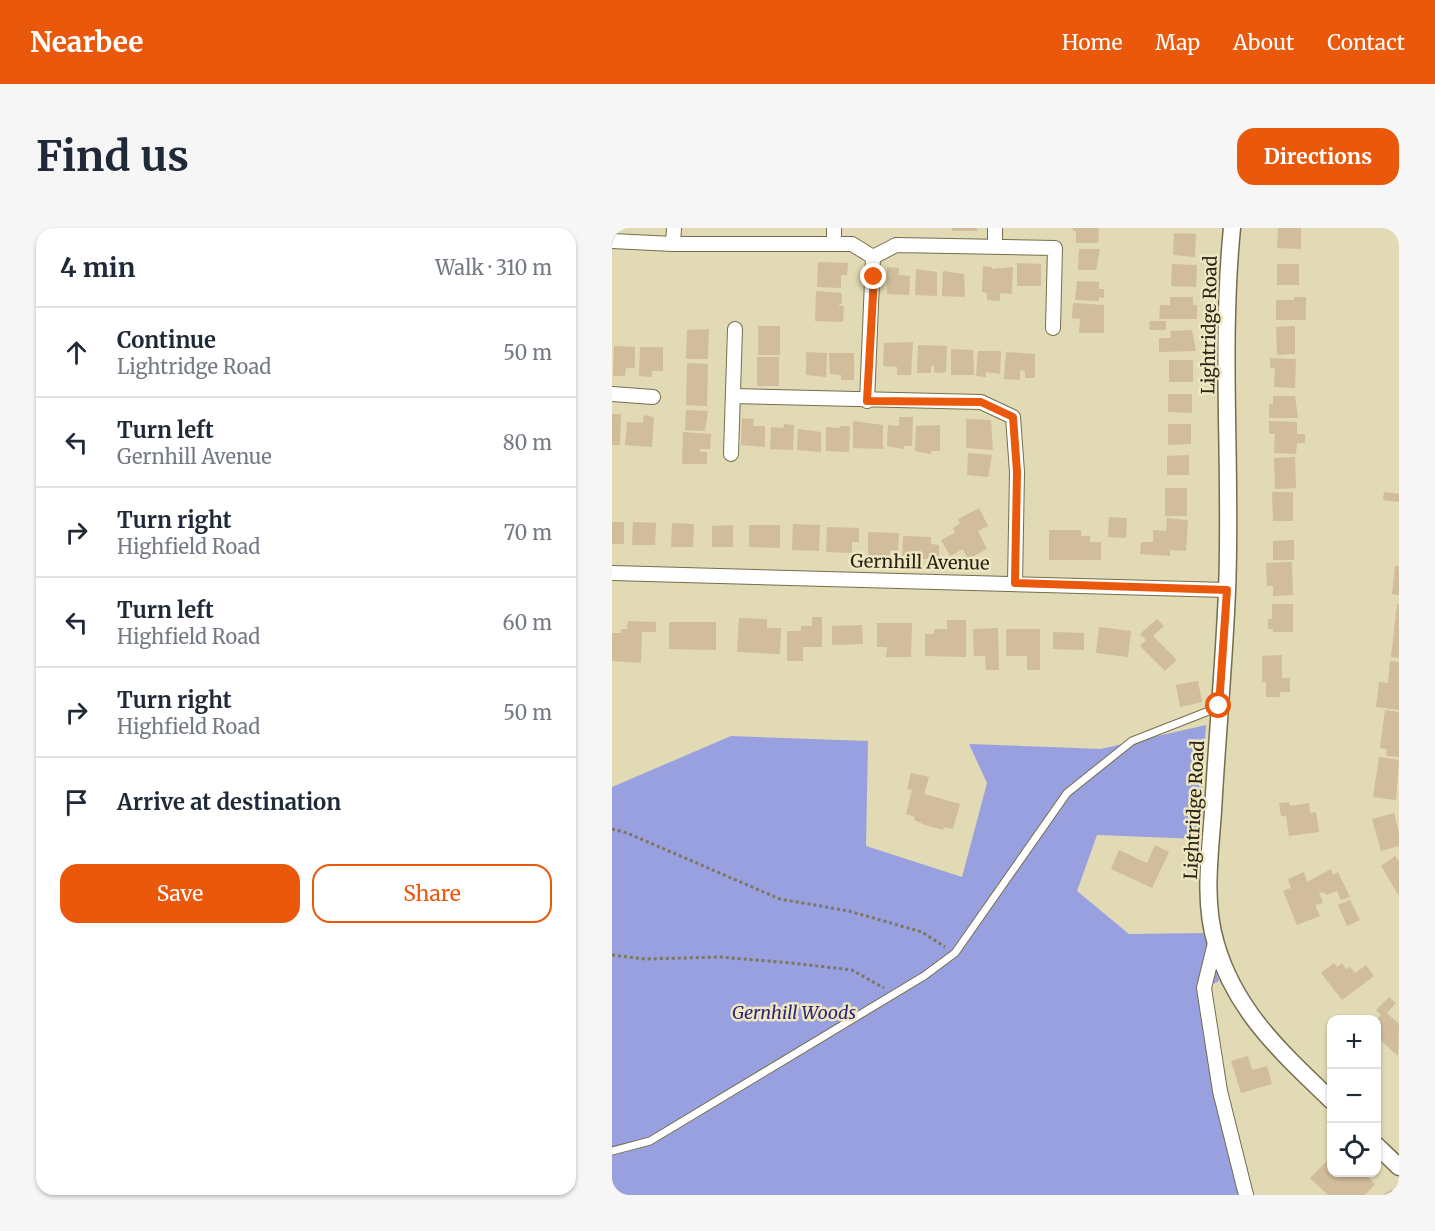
<!DOCTYPE html>
<html lang="en">
<head>
<meta charset="utf-8">
<style>
	:root { --surface:#fff; --page:#f6f6f7; --text:#1f2937; --muted:#747a83; --line:#e0e1e3; --accent:#ea580c }
	body { margin:0; font-family:Merriweather,serif; background:var(--page); color:var(--text) }
	.controls { position:absolute; right:18px; bottom:18px; display:grid; overflow:hidden; border-radius:12px; box-shadow:0 2px 4px #0004 }
	.controls button { width:54px; height:54px; display:grid; place-items:center; padding:0; border:0; border-bottom:2px solid var(--line); background:var(--surface); color:var(--text); font:30px sans-serif }
	.stop { position:absolute; width:18px; height:18px; margin:-14px; border:4px solid #ea580c; border-radius:50%; background:#fff }
	.stop.end { background:#ea580c; border-color:#fff; box-shadow:0 2px 6px #0008 }
	.list { margin:0; padding:0; list-style:none }
	h2 { display:flex; justify-content:space-between; align-items:center; height:78px; margin:0; padding:0 24px; font-size:26px }
	h2 small { font-size:20px; font-weight:400; color:var(--muted) }
	.list li { display:grid; grid-template-columns:39px 1fr auto; gap:18px; align-items:center; box-sizing:border-box; height:90px; padding:0 24px; border-top:2px solid var(--line) }
	.list b { display:block; font-size:22px; white-space:nowrap }
	.list p { margin:0; font-size:20px; white-space:nowrap; color:var(--muted) }
	.list em { font-size:20px; font-style:normal; color:var(--muted) }
	.actions { display:flex; gap:12px; padding:18px 24px }
	.actions a { flex:1; padding:14px 0; border:2px solid var(--accent); border-radius:18px; text-align:center; font-size:21px; color:var(--accent) }
	.actions .main { background:var(--accent); color:#fff }
	.icon { flex:none; width:33px; height:33px; fill:none; stroke:currentColor; stroke-width:2; stroke-linecap:round; stroke-linejoin:round }
	.map { position:relative; flex:none; width:787px; height:967px; overflow:hidden; border-radius:18px }
	header { display:flex; align-items:center; gap:36px; box-sizing:border-box; height:84px; padding:0 30px; background:var(--accent); color:#fff }
	header strong { font-size:28px }
	nav { display:flex; gap:33px; margin-inline-start:auto; font-size:21px }
	.intro { display:flex; align-items:center; justify-content:space-between; box-sizing:border-box; height:144px; padding:0 36px }
	h1 { margin:0; font-size:42px }
	.button { padding:15px 27px; border-radius:18px; background:var(--accent); color:#fff; font-size:21px; font-weight:700 }
	main { display:flex; gap:36px; padding:0 36px }
	aside { flex:1; background:var(--surface); border-radius:18px; box-shadow:0 2px 4px #0004 }
	.map>svg:first-child { display:block }
	.green { fill:#99a0e0 }
	.building { fill:#d1bc9b }
	.lines { fill:none; stroke-linecap:round; stroke-linejoin:round }
	.service-casing { stroke:#746e4c; stroke-width:9 }
	.minor-casing { stroke:#746e4c; stroke-width:16 }
	.tertiary-casing { stroke:#746e4c; stroke-width:19 }
	.path { stroke:#7c775e; stroke-width:3; stroke-dasharray:3 3; stroke-linecap:butt }
	.service { stroke:#fff; stroke-width:7 }
	.minor { stroke:#fff; stroke-width:14 }
	.tertiary { stroke:#fff; stroke-width:16 }
	.route { stroke:#ea580c; stroke-width:8 }
	.labels { text-anchor:middle; dominant-baseline:central; stroke-width:5; stroke-linejoin:round; paint-order:stroke }
	.street-label { font-size:18px; fill:#272416; stroke:#eee7c1 }
	.park-label { font-size:18px; font-style:italic; fill:#2d277b; stroke:#eee7c1 }
</style>
</head>
<body>
<header>
<strong>Nearbee</strong>
<nav><a>Home</a><a>Map</a><a>About</a><a>Contact</a></nav>
</header>
<div class="intro"><h1>Find us</h1><a class="button">Directions</a></div>
<main>
<aside>
<h2>4 min<small>Walk · 310 m</small></h2>
<ul class="list">
<li><svg class="icon" aria-label="ahead" viewBox="0 0 24 24"><path d="M12 20V5M6 11l6-6 6 6"/></svg><div><b>Continue</b><p>Lightridge Road</p></div><em>50 m</em></li>
<li><svg class="icon" aria-label="left" viewBox="0 0 24 24"><path d="M17 20v-9H6M10 6l-5 5 5 5"/></svg><div><b>Turn left</b><p>Gernhill Avenue</p></div><em>80 m</em></li>
<li><svg class="icon" aria-label="right" viewBox="0 0 24 24"><path d="M7 20v-9h11M14 6l5 5-5 5"/></svg><div><b>Turn right</b><p>Highfield Road</p></div><em>70 m</em></li>
<li><svg class="icon" aria-label="left" viewBox="0 0 24 24"><path d="M17 20v-9H6M10 6l-5 5 5 5"/></svg><div><b>Turn left</b><p>Highfield Road</p></div><em>60 m</em></li>
<li><svg class="icon" aria-label="right" viewBox="0 0 24 24"><path d="M7 20v-9h11M14 6l5 5-5 5"/></svg><div><b>Turn right</b><p>Highfield Road</p></div><em>50 m</em></li>
<li><svg class="icon" aria-label="arrive" viewBox="0 0 24 24"><path d="M6 21V4h12l-3 4 3 4H6"/></svg><div><b>Arrive at destination</b></div></li>
</ul>
<div class="actions"><a class="main">Save</a><a>Share</a></div>
</aside>
<div class="map">
<svg width="787" height="967" viewBox="0 0 787 967">
	<rect width="100%" height="100%" fill="#e1dab4"/>
	<path class="green" d="M 594,497 L 587,611 L 485,607 L 465,663 L 517,706 L 591,705 L 607,753 L 597,758 L 614,865 L 641,967 L 0,967 L 0,559 L 119,508 L 256,513 L 254,618 L 350,649 L 375,555 L 357,516 L 489,521 Z"/>
	<path class="building" d="M 340,0 L 365,0 L 365,3 L 340,3 Z
		M 461,0 L 487,0 L 486,15 L 464,15 L 464,3 L 461,3 Z
		M 666,0 L 689,0 L 689,21 L 665,20 Z
		M 562,5 L 584,6 L 583,29 L 561,27 Z
		M 467,21 L 488,21 L 484,42 L 466,42 Z
		M 206,34 L 236,35 L 235,47 L 229,47 L 229,60 L 205,59 Z
		M 405,35 L 429,36 L 429,58 L 405,58 Z
		M 560,36 L 585,37 L 584,59 L 559,58 Z
		M 665,36 L 687,36 L 687,57 L 665,57 Z
		M 371,38 L 380,39 L 380,41 L 401,39 L 400,66 L 388,65 L 388,73 L 375,72 L 375,65 L 370,64 Z
		M 275,39 L 287,40 L 287,47 L 298,48 L 297,67 L 275,66 Z
		M 304,41 L 325,44 L 325,68 L 303,67 Z
		M 331,43 L 352,46 L 353,69 L 330,68 Z
		M 465,53 L 487,54 L 487,61 L 492,61 L 492,70 L 487,69 L 487,73 L 463,72 Z
		M 204,63 L 230,65 L 230,75 L 226,78 L 232,78 L 231,94 L 203,93 Z
		M 558,69 L 581,69 L 581,77 L 585,77 L 585,91 L 547,91 L 548,77 L 558,77 Z
		M 682,69 L 694,69 L 694,92 L 664,92 L 664,72 L 682,72 Z
		M 461,75 L 492,77 L 492,105 L 467,105 L 468,91 L 460,90 Z
		M 538,93 L 554,93 L 554,102 L 537,102 Z
		M 146,98 L 168,98 L 168,127 L 146,127 Z
		M 683,98 L 683,126 L 665,127 L 664,99 Z
		M 97,101 L 96,131 L 74,131 L 75,102 Z
		M 580,102 L 584,123 L 547,124 L 547,110 L 559,110 L 558,103 Z
		M 301,114 L 299,147 L 285,147 L 285,139 L 271,138 L 272,115 Z
		M 306,117 L 335,118 L 334,144 L 326,145 L 322,144 L 322,138 L 319,138 L 319,145 L 305,145 Z
		M 2,118 L 23,119 L 23,140 L 14,140 L 13,148 L 1,148 Z
		M 28,119 L 51,119 L 51,143 L 40,143 L 40,149 L 27,148 Z
		M 339,121 L 361,122 L 362,147 L 339,147 Z
		M 366,123 L 389,123 L 388,146 L 374,144 L 374,149 L 364,148 Z
		M 194,124 L 215,125 L 214,149 L 194,147 Z
		M 394,124 L 423,126 L 423,150 L 413,150 L 413,143 L 408,142 L 408,152 L 392,151 Z
		M 217,125 L 242,125 L 242,152 L 229,152 L 229,147 L 218,146 Z
		M 145,129 L 167,129 L 167,158 L 145,158 Z
		M 658,130 L 684,131 L 683,160 L 662,159 L 663,140 L 658,140 Z
		M 557,132 L 581,132 L 581,154 L 557,154 Z
		M 75,135 L 96,136 L 95,178 L 74,177 Z
		M 556,166 L 580,166 L 580,185 L 556,184 Z
		M 661,168 L 683,168 L 686,190 L 657,190 L 657,176 L 661,176 Z
		M 74,182 L 96,183 L 93,203 L 73,202 Z
		M 0,186 L 9,186 L 8,217 L 0,217 Z
		M 32,187 L 42,189 L 40,219 L 13,217 L 15,194 L 31,195 Z
		M 287,189 L 301,189 L 300,218 L 292,218 L 292,221 L 275,218 L 276,197 L 287,198 Z
		M 130,190 L 142,191 L 141,198 L 153,198 L 153,219 L 129,217 Z
		M 354,191 L 379,192 L 381,222 L 354,220 Z
		M 241,193 L 271,197 L 271,221 L 241,220 Z
		M 657,193 L 685,194 L 685,206 L 693,206 L 693,215 L 685,215 L 684,226 L 662,225 L 663,206 L 657,206 Z
		M 172,196 L 182,197 L 181,222 L 158,221 L 159,199 L 171,200 Z
		M 556,196 L 579,196 L 579,216 L 556,217 Z
		M 328,197 L 328,223 L 320,223 L 318,226 L 303,223 L 304,198 Z
		M 228,198 L 238,198 L 237,224 L 214,223 L 214,199 L 228,200 Z
		M 186,201 L 209,204 L 209,224 L 185,222 Z
		M 71,204 L 99,206 L 98,221 L 88,221 L 88,224 L 95,224 L 95,236 L 70,236 Z
		M 356,225 L 380,227 L 376,249 L 355,247 Z
		M 577,227 L 577,247 L 555,247 L 555,228 Z
		M 683,229 L 684,260 L 663,261 L 662,230 Z
		M 553,260 L 575,260 L 575,288 L 553,288 Z
		M 660,264 L 681,264 L 681,293 L 661,293 Z
		M 772,264 L 787,266 L 787,274 L 771,272 Z
		M 367,280 L 376,298 L 366,303 L 375,321 L 356,331 L 351,321 L 338,328 L 329,312 L 343,305 L 341,300 L 348,296 L 346,291 Z
		M 497,289 L 515,290 L 514,310 L 496,309 Z
		M 555,290 L 576,292 L 574,323 L 558,322 L 558,328 L 528,326 L 529,314 L 541,314 L 541,302 L 554,303 Z
		M 0,294 L 12,294 L 12,316 L 0,316 Z
		M 21,294 L 44,295 L 43,317 L 20,317 Z
		M 60,295 L 82,296 L 81,319 L 59,319 Z
		M 181,296 L 208,297 L 207,323 L 180,322 Z
		M 121,297 L 121,319 L 100,319 L 100,298 Z
		M 137,297 L 168,297 L 168,320 L 137,319 Z
		M 215,299 L 247,300 L 247,314 L 240,314 L 240,325 L 214,324 Z
		M 437,302 L 469,302 L 469,308 L 478,308 L 478,314 L 489,314 L 489,332 L 437,332 Z
		M 256,304 L 287,305 L 286,323 L 278,322 L 278,331 L 256,330 Z
		M 291,308 L 319,309 L 319,316 L 327,317 L 327,331 L 290,331 Z
		M 682,312 L 682,332 L 661,332 L 661,313 Z
		M 680,334 L 681,367 L 661,368 L 661,358 L 655,358 L 654,335 Z
		M 783,338 L 787,338 L 787,367 L 780,366 Z
		M 660,376 L 681,376 L 681,404 L 661,404 L 661,401 L 656,401 L 656,391 L 660,391 Z
		M 785,376 L 787,376 L 787,430 L 779,429 Z
		M 200,389 L 210,389 L 210,419 L 191,419 L 191,433 L 175,433 L 175,403 L 189,403 L 189,398 L 200,398 Z
		M 127,390 L 155,391 L 155,400 L 169,400 L 168,426 L 125,424 Z
		M 545,391 L 552,398 L 541,408 L 565,432 L 553,443 L 528,418 L 534,412 L 528,406 Z
		M 335,392 L 354,392 L 354,429 L 313,428 L 313,406 L 322,406 L 322,401 L 335,401 Z
		M 16,393 L 44,394 L 44,404 L 30,404 L 29,435 L 0,433 L 0,405 L 9,405 L 9,401 L 15,401 Z
		M 57,394 L 104,394 L 104,422 L 57,421 Z
		M 265,395 L 300,395 L 299,429 L 274,429 L 275,419 L 265,419 Z
		M 250,397 L 251,416 L 220,417 L 220,398 Z
		M 487,399 L 519,403 L 516,429 L 484,425 Z
		M 386,400 L 387,442 L 374,442 L 373,428 L 362,428 L 361,401 Z
		M 394,401 L 428,401 L 428,442 L 415,442 L 415,428 L 394,428 Z
		M 441,404 L 472,405 L 472,422 L 441,421 Z
		M 670,427 L 670,450 L 678,450 L 678,464 L 668,464 L 668,469 L 654,469 L 654,454 L 650,454 L 650,428 Z
		M 778,433 L 787,434 L 787,482 L 764,479 L 767,454 L 776,455 Z
		M 586,453 L 590,474 L 568,479 L 564,457 Z
		M 773,482 L 787,484 L 787,529 L 774,528 L 775,521 L 768,520 Z
		M 767,529 L 787,532 L 784,572 L 761,569 Z
		M 299,545 L 317,549 L 312,566 L 348,576 L 341,601 L 332,599 L 331,602 L 313,597 L 302,592 L 303,589 L 294,586 L 300,562 L 295,561 Z
		M 677,574 L 678,578 L 697,575 L 698,585 L 704,584 L 707,604 L 677,608 L 674,588 L 669,588 L 667,575 Z
		M 782,585 L 787,605 L 787,618 L 769,623 L 760,591 Z
		M 543,617 L 557,624 L 540,660 L 499,641 L 507,622 L 535,635 Z
		M 783,628 L 787,634 L 787,668 L 769,638 Z
		M 719,641 L 721,647 L 726,644 L 738,669 L 729,672 L 725,663 L 714,667 L 712,664 L 707,665 L 711,675 L 703,677 L 708,688 L 685,697 L 671,663 L 679,660 L 676,651 L 692,644 L 695,654 Z
		M 738,672 L 748,692 L 735,698 L 726,677 Z
		M 722,735 L 725,739 L 730,735 L 734,741 L 738,739 L 743,745 L 754,737 L 762,748 L 730,772 L 709,745 Z
		M 777,769 L 784,775 L 775,785 L 787,796 L 786,828 L 764,808 L 764,792 L 769,787 L 764,782 Z
		M 636,828 L 640,842 L 655,838 L 660,856 L 629,865 L 619,833 Z
		M 720,928 L 720,944 L 751,944 L 763,956 L 753,967 L 716,967 L 698,950 Z
		M 780,961 L 783,967 L 770,967 Z"/>
	<g class="lines">
		<defs>
			<path id="service" d="M 0,923 L 38,913 L 312,748 L 343,725 L 455,565 L 520,513 L 607,479"/>
			<path id="minor" d="M 0,13 L 61,16 L 240,16 L 261,29
				M 61,16 L 62,0
				M 222,16 L 222,0
				M 383,19 L 383,0
				M 261,29 L 284,17 L 443,20 L 441,100
				M 0,166 L 41,169
				M 121,168 L 369,174 L 401,189 L 405,244 L 403,355
				M 255,173 L 261,29
				M 119,226 L 123,101
				M 0,345 L 615,362
				M 603,715 L 592,760 L 608,863 L 634,967"/>
			<path id="tertiary" d="M 620,0 C 608,121 620,242 615,363 C 612,437 605,510 601,583 C 598,626 591,674 604,716 C 623,783 671,826 720,873
				M 764,917 L 787,939"/>
		</defs>
		<use href="#service" class="service-casing"/>
		<use href="#minor" class="minor-casing"/>
		<use href="#tertiary" class="tertiary-casing"/>
		<path class="path" d="M 0,601 L 15,605 L 168,671 L 237,683 L 310,704 L 333,719
			M 0,727 L 33,731 L 108,729 L 179,735 L 240,742 L 272,760"/>
		<use href="#service" class="service"/>
		<use href="#minor" class="minor"/>
		<use href="#tertiary" class="tertiary"/>
	</g>
	<g class="lines">
		<path class="route" d="M 262,49 L 255,173 L 369,174 L 401,189 L 405,244 L 403,355 L 615,362 L 607,478"/>
	</g>
	<g class="labels">
		<g class="street-label">
			<text transform="translate(597 97) rotate(-89)">Lightridge Road</text>
			<text transform="translate(308 334) rotate(1)">Gernhill Avenue</text>
			<text transform="translate(582 582) rotate(-87)">Lightridge Road</text>
		</g>
		<g class="park-label">
			<text x="182" y="784">Gernhill Woods</text>
		</g>
	</g>
</svg>
<div class="controls">
<button>+</button>
<button>−</button>
<button><svg class="icon" aria-label="locate" viewBox="0 0 24 24"><circle cx="12" cy="12" r="6"/><path d="M12 2v4M12 18v4M2 12h4M18 12h4"/></svg></button>
</div>
<div class="stop" style="left:607px;top:478px"></div>
<div class="stop end" style="left:262px;top:49px"></div>
</div>
</main>
</body>
</html>
